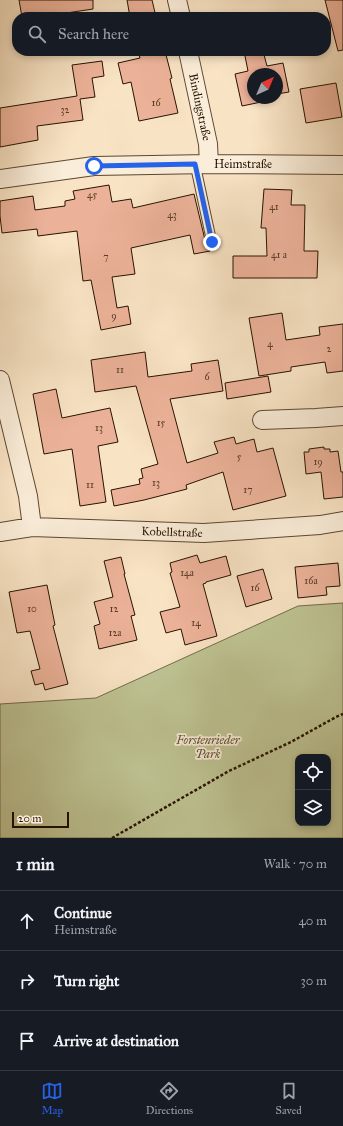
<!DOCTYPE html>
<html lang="en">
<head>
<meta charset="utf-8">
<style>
	:root { --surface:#171b24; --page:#20242c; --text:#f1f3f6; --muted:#9ea1a6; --line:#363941; --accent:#2563eb }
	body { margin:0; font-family:"IM FELL Great Primer",serif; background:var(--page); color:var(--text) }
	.controls { position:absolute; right:12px; bottom:12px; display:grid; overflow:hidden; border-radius:8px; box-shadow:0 2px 6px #0003 }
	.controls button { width:36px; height:36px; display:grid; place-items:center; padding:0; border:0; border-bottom:1px solid var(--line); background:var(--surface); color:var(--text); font:20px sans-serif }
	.compass { position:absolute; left:247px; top:68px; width:36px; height:36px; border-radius:50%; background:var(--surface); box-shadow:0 2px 6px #0003; rotate:44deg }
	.scale { position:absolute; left:12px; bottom:10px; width:57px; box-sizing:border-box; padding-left:4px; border:2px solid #271300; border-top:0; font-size:11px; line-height:14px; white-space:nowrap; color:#271300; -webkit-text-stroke:3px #faedd9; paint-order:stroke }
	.stop { position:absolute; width:12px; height:12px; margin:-9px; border:3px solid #2563eb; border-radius:50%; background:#fff }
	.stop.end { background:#2563eb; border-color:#fff; box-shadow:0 1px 4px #0008 }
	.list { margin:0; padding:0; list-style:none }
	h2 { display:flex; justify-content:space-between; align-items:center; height:52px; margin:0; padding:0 16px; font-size:17px }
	h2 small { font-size:13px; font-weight:400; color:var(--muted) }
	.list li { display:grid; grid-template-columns:26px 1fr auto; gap:12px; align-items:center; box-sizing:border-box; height:60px; padding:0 16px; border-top:1px solid var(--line) }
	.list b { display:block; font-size:15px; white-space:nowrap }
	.list p { margin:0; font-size:13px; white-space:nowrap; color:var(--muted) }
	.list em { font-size:13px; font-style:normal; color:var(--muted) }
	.icon { flex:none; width:22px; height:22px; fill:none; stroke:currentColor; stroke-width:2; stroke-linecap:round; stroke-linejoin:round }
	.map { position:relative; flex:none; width:343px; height:838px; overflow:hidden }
	.search { position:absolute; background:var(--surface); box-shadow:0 2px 6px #0003; left:12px; right:12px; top:12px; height:44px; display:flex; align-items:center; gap:10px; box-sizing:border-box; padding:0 14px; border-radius:16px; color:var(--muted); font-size:15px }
	.sheet { height:232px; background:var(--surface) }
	nav { display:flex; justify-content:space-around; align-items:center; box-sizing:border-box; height:56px; border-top:1px solid var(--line); background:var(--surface); font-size:11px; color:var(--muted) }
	nav a { display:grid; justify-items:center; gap:2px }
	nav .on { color:var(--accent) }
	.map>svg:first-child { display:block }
	.green { fill:#bec393; stroke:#726b4a; fill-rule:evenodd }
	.building { fill:#ecb299; stroke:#271300 }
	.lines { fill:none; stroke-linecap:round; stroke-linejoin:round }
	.lane-casing { stroke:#5b4731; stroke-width:11 }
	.street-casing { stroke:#5b4731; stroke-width:20 }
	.path { stroke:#271300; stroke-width:2.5; stroke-dasharray:3 2; stroke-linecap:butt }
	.lane { stroke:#faedd9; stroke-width:9 }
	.street { stroke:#faedd9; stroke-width:18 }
	.route { stroke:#2563eb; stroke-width:5 }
	.labels { text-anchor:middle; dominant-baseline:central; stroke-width:3.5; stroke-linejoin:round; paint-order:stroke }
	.number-label { font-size:10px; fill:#583b26 }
	.street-label { font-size:12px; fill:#271300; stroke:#faedd9 }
	.park-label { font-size:12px; font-style:italic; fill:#5c5133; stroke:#faedd9 }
</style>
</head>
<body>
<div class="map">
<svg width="343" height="838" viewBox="0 0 343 838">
	<rect width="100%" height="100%" fill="#f8e3c4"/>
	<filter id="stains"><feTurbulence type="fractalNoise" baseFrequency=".005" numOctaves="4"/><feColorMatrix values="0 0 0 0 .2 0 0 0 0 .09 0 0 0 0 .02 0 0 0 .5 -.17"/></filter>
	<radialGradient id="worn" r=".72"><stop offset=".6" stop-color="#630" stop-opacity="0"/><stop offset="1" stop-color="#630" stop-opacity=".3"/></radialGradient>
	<path class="green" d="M 343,603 L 343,838 L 0,838 L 0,704 L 96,698 L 298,606 ZM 298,757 L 328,757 L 328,823 L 298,823 Z"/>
	<path class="building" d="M 19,0 L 93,0 L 93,9 L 40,17 L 22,17 Z
		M 127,0 L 152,0 L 156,17 L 130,17 Z
		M 325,0 L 343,0 L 343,50 L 338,51 Z
		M 138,51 L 165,51 L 172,78 L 170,79 L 178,113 L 139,121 L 131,82 L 123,84 L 118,63 L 140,58 Z
		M 244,51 L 263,51 L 267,66 L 283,63 L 289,92 L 277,94 L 277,74 L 253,74 L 253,98 L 271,98 L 271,100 L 242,106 L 235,74 L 248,71 Z
		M 102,61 L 104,76 L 92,78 L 95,97 L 80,99 L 83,120 L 37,126 L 38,140 L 0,147 L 0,108 L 77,96 L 72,65 Z
		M 336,83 L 342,117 L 306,123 L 300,89 Z
		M 109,185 L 112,202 L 131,199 L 133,208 L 194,194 L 206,244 L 210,251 L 194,254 L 190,235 L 131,248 L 135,274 L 112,277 L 117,308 L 128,306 L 131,324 L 101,330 L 91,280 L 83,281 L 77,231 L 38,236 L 37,229 L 2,233 L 0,216 L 0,201 L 33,196 L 35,210 L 65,206 L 65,201 L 75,199 L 73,191 Z
		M 264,189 L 292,190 L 291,205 L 305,205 L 304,251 L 318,251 L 317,278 L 233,278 L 233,256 L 267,256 L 266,228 L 261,228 Z
		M 282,313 L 286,340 L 320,335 L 319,327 L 343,324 L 343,371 L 327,373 L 325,362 L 291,367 L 291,371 L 259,376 L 249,318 Z
		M 145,352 L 148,377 L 192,371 L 191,364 L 218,360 L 223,391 L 170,399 L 187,463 L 218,453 L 214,442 L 234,437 L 236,444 L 254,439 L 257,452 L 273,448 L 286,496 L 233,510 L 223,472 L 186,485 L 187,489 L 144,500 L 114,506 L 111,490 L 140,484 L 139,479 L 143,478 L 141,469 L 158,464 L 136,386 L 95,392 L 91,360 Z
		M 268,376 L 271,392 L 227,399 L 225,383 Z
		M 56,389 L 62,418 L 110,408 L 118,442 L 98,446 L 106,502 L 80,506 L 72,449 L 44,454 L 33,394 Z
		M 324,447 L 324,449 L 330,449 L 330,452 L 338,451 L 341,472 L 343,472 L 343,497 L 324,499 L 321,472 L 306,474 L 304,452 L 309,452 L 309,449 Z
		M 197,555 L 200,563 L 226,556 L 231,575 L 206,582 L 206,583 L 203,584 L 217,636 L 185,645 L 181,629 L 166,633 L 160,612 L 180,607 L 170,573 L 172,572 L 170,563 Z
		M 121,557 L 125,574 L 124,574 L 135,615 L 131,616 L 137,640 L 99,649 L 94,626 L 100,624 L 94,602 L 113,597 L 104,561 Z
		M 338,563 L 340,586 L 326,587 L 327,595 L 298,598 L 295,567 Z
		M 263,569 L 272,599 L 246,607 L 237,576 Z
		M 47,585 L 55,625 L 53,626 L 68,684 L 45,690 L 43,683 L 35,685 L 31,671 L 40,669 L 30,631 L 17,633 L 9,592 Z"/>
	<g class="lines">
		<defs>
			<path id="lane" d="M 195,164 L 212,243"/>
			<path id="street" d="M 177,0 L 181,17
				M 188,51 L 208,144 L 209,164
				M 0,179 L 94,166 L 209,164 L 343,165
				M 0,380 L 28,496 L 32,527
				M 262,420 L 316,418 L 343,416
				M 0,532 L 32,527 L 204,533 L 320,525 L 343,521"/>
		</defs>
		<use href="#lane" class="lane-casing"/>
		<use href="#street" class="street-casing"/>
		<path class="path" d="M 112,838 L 229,771 L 291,742 L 336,717 L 343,714"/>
		<use href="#lane" class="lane"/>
		<use href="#street" class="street"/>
	</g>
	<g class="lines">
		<path class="route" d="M 94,166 L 195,164 L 212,242"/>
	</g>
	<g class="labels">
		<g class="number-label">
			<text x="156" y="103">16</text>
			<text x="65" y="110">32</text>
			<text x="92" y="195">45</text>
			<text x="274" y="207">41</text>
			<text x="172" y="215">43</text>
			<text x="279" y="255">41 a</text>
			<text x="106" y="257">7</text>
			<text x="114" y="316">9</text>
			<text x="270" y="344">4</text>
			<text x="329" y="349">2</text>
			<text x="120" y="370">11</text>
			<text x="207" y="377">6</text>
			<text x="161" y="423">15</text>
			<text x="99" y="428">13</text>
			<text x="239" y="457">5</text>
			<text x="318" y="462">19</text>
			<text x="156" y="483">13</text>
			<text x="90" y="485">11</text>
			<text x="248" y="490">17</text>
			<text x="187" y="573">14a</text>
			<text x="311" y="581">16a</text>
			<text x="255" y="588">16</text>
			<text x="32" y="609">10</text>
			<text x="114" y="609">12</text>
			<text x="196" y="623">14</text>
			<text x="115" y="633">12a</text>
		</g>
		<g class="street-label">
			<text transform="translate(200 107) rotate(78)">Bindingstraße</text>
			<text x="243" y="164">Heimstraße</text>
			<text transform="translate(172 532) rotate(2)">Kobellstraße</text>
		</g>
		<g class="park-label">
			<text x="208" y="740">Forstenrieder<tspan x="208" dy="14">Park</tspan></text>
		</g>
	</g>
	<rect width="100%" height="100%" filter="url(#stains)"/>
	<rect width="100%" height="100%" fill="url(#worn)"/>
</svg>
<div class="controls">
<button><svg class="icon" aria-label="locate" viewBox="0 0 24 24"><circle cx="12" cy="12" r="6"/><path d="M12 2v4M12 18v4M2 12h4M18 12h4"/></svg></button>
<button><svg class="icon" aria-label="layers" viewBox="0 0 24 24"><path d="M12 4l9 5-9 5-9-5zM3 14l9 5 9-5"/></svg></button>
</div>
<svg class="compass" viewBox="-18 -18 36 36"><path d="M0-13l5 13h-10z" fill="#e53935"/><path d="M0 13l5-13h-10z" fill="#9ea1a6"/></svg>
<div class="scale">20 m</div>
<div class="stop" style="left:94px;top:166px"></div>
<div class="stop end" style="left:212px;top:242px"></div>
<div class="search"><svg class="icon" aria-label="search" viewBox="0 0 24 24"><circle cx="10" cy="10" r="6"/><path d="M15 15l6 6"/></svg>Search here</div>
</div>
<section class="sheet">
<h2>1 min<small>Walk · 70 m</small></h2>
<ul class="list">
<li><svg class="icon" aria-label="ahead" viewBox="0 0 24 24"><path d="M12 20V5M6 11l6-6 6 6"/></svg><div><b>Continue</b><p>Heimstraße</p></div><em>40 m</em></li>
<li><svg class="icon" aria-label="right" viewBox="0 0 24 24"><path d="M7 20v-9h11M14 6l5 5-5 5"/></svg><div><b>Turn right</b></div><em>30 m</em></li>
<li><svg class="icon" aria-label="arrive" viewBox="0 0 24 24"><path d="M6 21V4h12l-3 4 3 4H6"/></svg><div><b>Arrive at destination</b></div></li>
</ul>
</section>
<nav>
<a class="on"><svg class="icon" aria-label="map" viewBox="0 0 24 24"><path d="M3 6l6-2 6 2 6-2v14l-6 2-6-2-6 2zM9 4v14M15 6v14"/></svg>Map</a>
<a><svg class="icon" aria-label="directions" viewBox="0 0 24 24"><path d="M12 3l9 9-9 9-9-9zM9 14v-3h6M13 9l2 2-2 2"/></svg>Directions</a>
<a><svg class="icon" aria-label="saved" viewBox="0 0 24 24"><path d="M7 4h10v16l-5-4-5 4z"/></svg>Saved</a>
</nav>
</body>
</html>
